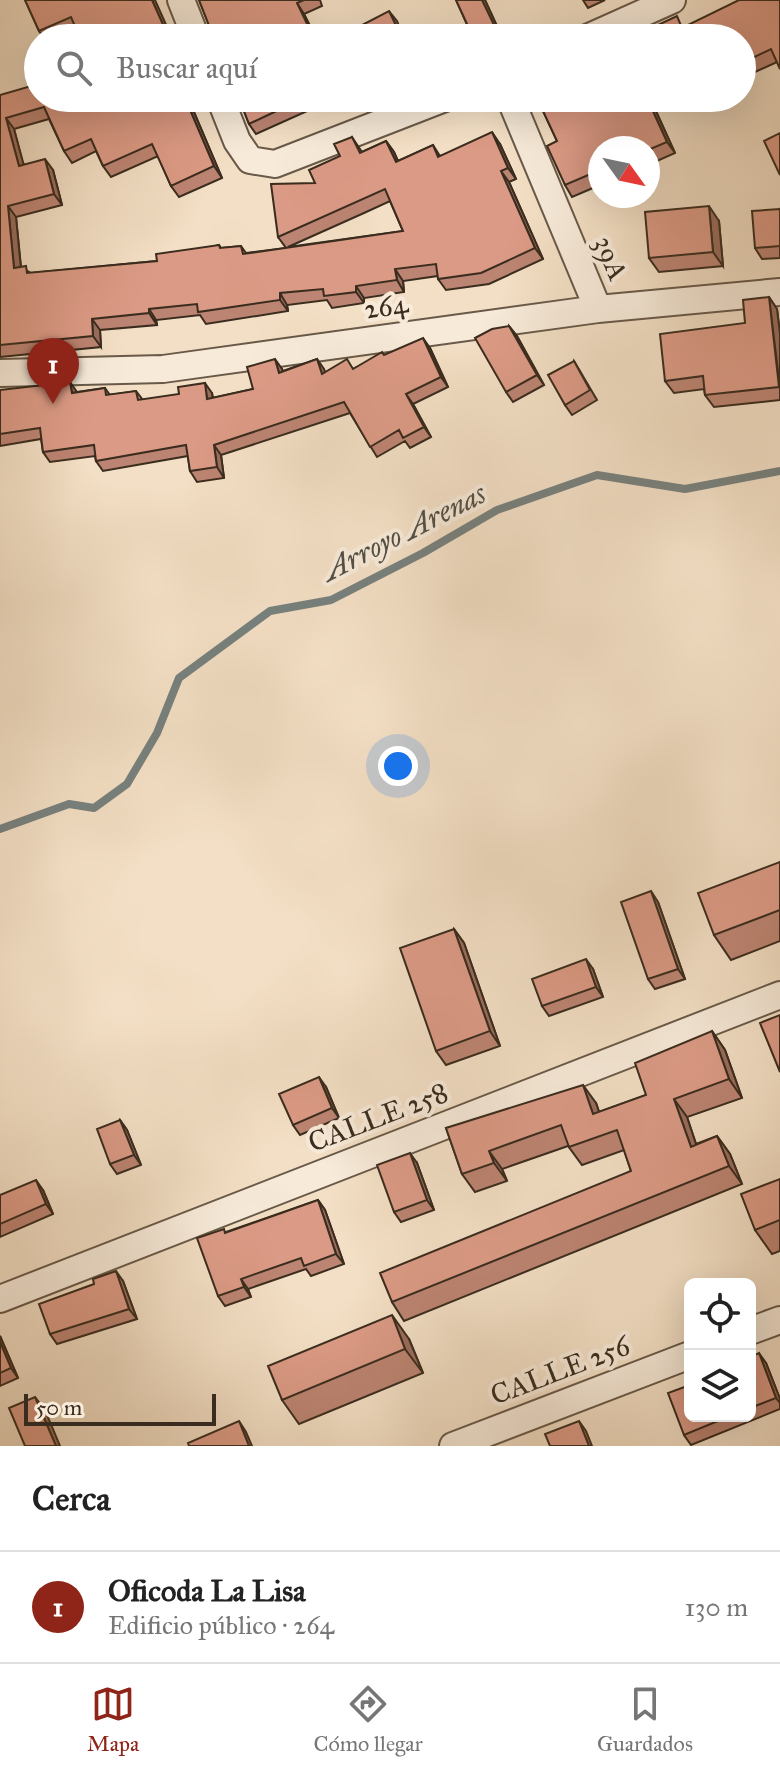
<!DOCTYPE html>
<html lang="es">
<head>
<meta charset="utf-8">
<style>
	:root { --surface:#fff; --page:#f2f2f2; --text:#222; --muted:#767676; --line:#e0e0e0; --accent:#8f2418 }
	body { margin:0; font-family:"IM FELL Great Primer",serif; background:var(--page); color:var(--text) }
	.controls { position:absolute; right:24px; bottom:24px; display:grid; overflow:hidden; border-radius:12px; box-shadow:0 8px 32px #0002 }
	.controls button { width:72px; height:72px; display:grid; place-items:center; padding:0; border:0; border-bottom:2px solid var(--line); background:var(--surface); color:var(--text); font:40px sans-serif }
	.compass { position:absolute; left:588px; top:136px; width:72px; height:72px; border-radius:50%; background:var(--surface); box-shadow:0 8px 32px #0002; rotate:123deg }
	.scale { position:absolute; left:24px; bottom:20px; width:192px; box-sizing:border-box; padding-left:8px; border:4px solid #3a2c1e; border-top:0; font-size:22px; line-height:28px; white-space:nowrap; color:#3a2c1e; -webkit-text-stroke:6px #f7ead9; paint-order:stroke }
	.you { position:absolute; left:398px; top:766px; width:28px; height:28px; margin:-20px; border:6px solid #fff; border-radius:50%; background:#1a73e8; box-shadow:0 0 0 12px #1a73e833 }
	.badge { display:grid; place-items:center; width:52px; height:52px; border-radius:50%; background:var(--accent); color:#fff; font-size:26px; font-weight:700 }
	.pin { position:absolute; translate:-50% -66px; filter:drop-shadow(0 2px 4px #0008) }
	.pin::after { content:''; position:absolute; top:42px; width:28px; height:24px; background:inherit; clip-path:polygon(0 0,100% 0,50% 100%) }
	.list { margin:0; padding:0; list-style:none }
	h2 { display:flex; justify-content:space-between; align-items:center; height:104px; margin:0; padding:0 32px; font-size:34px }
	h2 small { font-size:26px; font-weight:400; color:var(--muted) }
	.list li { display:grid; grid-template-columns:52px 1fr auto; gap:24px; align-items:center; box-sizing:border-box; height:112px; padding:0 32px; border-top:2px solid var(--line) }
	.list b { display:block; font-size:30px; white-space:nowrap }
	.list p { margin:0; font-size:26px; white-space:nowrap; color:var(--muted) }
	.list em { font-size:26px; font-style:normal; color:var(--muted) }
	.icon { flex:none; width:44px; height:44px; fill:none; stroke:currentColor; stroke-width:2; stroke-linecap:round; stroke-linejoin:round }
	.map { position:relative; flex:none; width:780px; height:1446px; overflow:hidden }
	.search { position:absolute; background:var(--surface); box-shadow:0 8px 32px #0002; left:24px; right:24px; top:24px; height:88px; display:flex; align-items:center; gap:20px; box-sizing:border-box; padding:0 28px; border-radius:44px; color:var(--muted); font-size:30px }
	.sheet { height:216px; background:var(--surface) }
	nav { display:flex; justify-content:space-around; align-items:center; box-sizing:border-box; height:112px; border-top:2px solid var(--line); background:var(--surface); font-size:22px; color:var(--muted) }
	nav a { display:grid; justify-items:center; gap:4px }
	nav .on { color:var(--accent) }
	.map>svg:first-child { display:block }
	.lines { fill:none; stroke-linecap:round; stroke-linejoin:round }
	.stream { stroke:#77817e; stroke-width:8 }
	.minor-casing { stroke:#685948; stroke-width:30 }
	.minor { stroke:#f7ead9; stroke-width:26 }
	.wall { fill:#bc8472; stroke:#3a2c1e; stroke-width:2; fill-rule:evenodd }
	.shaded-wall { fill:#996c5d; stroke:#3a2c1e; stroke-width:2 }
	.building { fill:#db9a85; stroke:#3a2c1e; stroke-width:2 }
	.labels { text-anchor:middle; dominant-baseline:central; stroke-width:8; stroke-linejoin:round; paint-order:stroke }
	.street-label { font-size:28px; fill:#3a2c1e; stroke:#f7ead9 }
	.water-label { font-size:30px; font-style:italic; fill:#535046; stroke:#f7ead9 }
</style>
</head>
<body>
<div class="map">
<svg width="780" height="1446" viewBox="0 0 780 1446">
	<rect width="100%" height="100%" fill="#f3dfc5"/>
	<filter id="stains"><feTurbulence type="fractalNoise" baseFrequency=".0025" numOctaves="4"/><feColorMatrix values="0 0 0 0 .2 0 0 0 0 .09 0 0 0 0 .02 0 0 0 .5 -.17"/></filter>
	<radialGradient id="worn" r=".72"><stop offset=".6" stop-color="#630" stop-opacity="0"/><stop offset="1" stop-color="#630" stop-opacity=".3"/></radialGradient>
	<g class="lines">
		<path class="stream" d="M 0,829 L 69,804 L 94,808 L 127,784 L 157,733 L 179,678 L 270,611 L 331,600 L 423,553 L 497,510 L 597,475 L 685,489 L 780,471"/>
		<defs>
			<path id="minor" d="M 181,0 L 196,38
				M 587,38 L 672,0
				M 220,98 L 237,141 L 250,160 L 275,164 L 445,98
				M 510,98 L 598,309
				M 0,373 L 163,369 L 598,309 L 780,292
				M 0,1299 L 780,995
				M 750,1331 L 780,1320
				M 453,1446 L 690,1355"/>
		</defs>
		<use href="#minor" class="minor-casing"/>
		<use href="#minor" class="minor"/>
	</g>
	<path class="wall" d="M 25,0 L 155,0 L 76,29 L 56,38 L 44,38 L 39,31 Z
		M 199,0 L 320,0 L 322,6 L 304,14 L 316,38 L 214,38 Z
		M 456,0 L 485,0 L 502,37 L 473,38 Z
		M 583,0 L 605,0 L 588,8 Z
		M 780,0 L 777,62 L 742,78 L 742,38 L 684,27 Z
		M 0,95 L 38,98 L 188,98 L 222,178 L 179,197 L 171,186 L 158,156 L 111,177 L 103,166 L 96,151 L 72,163 L 64,151 L 49,119 L 14,129 L 23,164 L 53,170 L 62,205 L 16,217 L 21,267 L 31,273 L 157,261 L 219,245 L 221,248 L 241,246 L 246,253 L 286,248 L 278,237 L 315,183 L 340,156 L 352,137 L 362,152 L 386,141 L 394,152 L 398,161 L 433,145 L 440,156 L 500,144 L 516,179 L 509,182 L 543,259 L 489,284 L 446,290 L 438,279 L 438,276 L 403,281 L 404,292 L 364,298 L 364,303 L 332,308 L 327,300 L 287,305 L 288,311 L 206,324 L 200,315 L 156,320 L 157,325 L 100,330 L 101,347 L 0,357 ZM 390,201 L 403,231 L 288,247 L 364,213 Z
		M 239,98 L 310,98 L 314,108 L 256,134 L 249,124 Z
		M 329,98 L 366,98 L 336,110 Z
		M 537,98 L 650,98 L 675,153 L 648,165 L 648,148 L 600,148 L 600,185 L 572,197 L 565,185 L 557,141 Z
		M 780,209 L 780,258 L 762,259 L 755,248 Z
		M 719,221 L 723,266 L 659,272 L 649,258 Z
		M 769,297 L 777,309 L 780,334 L 780,400 L 714,407 L 705,395 L 704,389 L 674,393 L 665,381 L 745,323 Z
		M 509,326 L 517,336 L 544,385 L 513,402 L 506,392 Z
		M 430,348 L 448,387 L 413,404 L 431,437 L 410,448 L 405,441 L 377,457 L 350,413 L 221,455 L 224,478 L 197,482 L 190,471 L 188,456 L 103,471 L 96,461 L 95,456 L 50,462 L 43,452 L 41,439 L 0,446 L 0,390 L 77,392 L 105,388 L 110,395 L 136,391 L 143,400 L 212,393 L 213,398 L 253,389 L 282,369 L 283,371 L 317,359 L 325,372 L 353,369 L 384,355 Z
		M 574,361 L 597,400 L 572,415 L 565,405 Z
		M 780,862 L 780,941 L 731,960 L 714,935 Z
		M 658,902 L 685,979 L 655,989 L 648,979 Z
		M 454,929 L 464,943 L 500,1046 L 446,1065 L 436,1051 Z
		M 593,969 L 603,997 L 549,1016 L 542,1006 Z
		M 712,1031 L 725,1050 L 742,1098 L 687,1117 L 696,1144 L 717,1136 L 730,1154 L 742,1184 L 404,1321 L 392,1302 L 631,1171 L 624,1150 L 582,1165 L 568,1146 L 502,1169 L 507,1181 L 475,1192 L 462,1174 L 446,1128 L 596,1103 L 599,1112 L 646,1095 Z
		M 326,1087 L 339,1118 L 300,1135 L 293,1125 Z
		M 120,1120 L 127,1130 L 141,1165 L 117,1174 L 110,1164 Z
		M 417,1163 L 434,1210 L 401,1222 L 394,1212 Z
		M 780,1179 L 780,1251 L 772,1254 L 755,1230 Z
		M 43,1190 L 53,1214 L 0,1237 L 0,1195 Z
		M 318,1200 L 325,1210 L 344,1264 L 311,1276 L 306,1269 L 248,1289 L 251,1297 L 225,1306 L 218,1296 L 226,1232 Z
		M 123,1281 L 137,1319 L 57,1344 L 50,1334 Z
		M 0,1336 L 18,1378 L 0,1386 Z
		M 409,1339 L 423,1373 L 299,1424 L 282,1400 Z
		M 750,1357 L 766,1363 L 780,1399 L 780,1409 L 691,1445 L 684,1435 L 690,1416 L 750,1416 Z"/>
	<path class="shaded-wall" d="M 152,0 L 155,0 L 172,38 L 169,38 Z
		M 482,0 L 485,0 L 502,37 L 495,27 Z
		M 297,3 L 304,14 L 316,38 L 309,28 Z
		M 389,11 L 397,21 L 404,38 L 402,38 Z
		M 185,98 L 188,98 L 222,178 L 214,166 Z
		M 647,98 L 650,98 L 675,153 L 667,142 Z
		M 6,118 L 14,129 L 27,177 L 19,166 Z
		M 492,132 L 500,144 L 516,179 L 508,168 Z
		M 386,141 L 394,152 L 403,173 L 396,162 Z
		M 45,159 L 53,170 L 62,205 L 54,194 Z
		M 501,171 L 509,182 L 543,259 L 535,248 Z
		M 8,206 L 16,217 L 22,279 L 14,268 Z
		M 709,206 L 719,221 L 723,266 L 713,252 Z
		M 395,269 L 403,281 L 404,292 L 397,280 Z
		M 356,286 L 364,298 L 364,303 L 356,292 Z
		M 280,293 L 287,305 L 288,311 L 280,300 Z
		M 769,297 L 777,309 L 780,334 L 780,388 Z
		M 149,309 L 156,320 L 157,325 L 149,313 Z
		M 92,319 L 100,330 L 101,347 L 93,336 Z
		M 509,326 L 517,336 L 544,385 L 537,375 Z
		M 423,338 L 430,348 L 448,387 L 441,377 Z
		M 275,359 L 282,369 L 286,383 L 279,373 Z
		M 317,359 L 324,369 L 329,384 L 322,374 Z
		M 70,382 L 77,392 L 72,393 Z
		M 205,383 L 212,393 L 214,409 L 207,399 Z
		M 406,394 L 413,404 L 431,437 L 424,427 Z
		M 214,445 L 221,455 L 224,478 L 217,467 Z
		M 651,891 L 658,902 L 685,979 L 678,969 Z
		M 454,929 L 464,943 L 500,1046 L 490,1031 Z
		M 586,959 L 593,969 L 603,997 L 596,987 Z
		M 712,1031 L 725,1050 L 742,1098 L 729,1079 Z
		M 319,1077 L 326,1087 L 339,1118 L 332,1108 Z
		M 583,1085 L 596,1103 L 606,1132 L 593,1114 Z
		M 674,1099 L 687,1117 L 703,1165 L 691,1147 Z
		M 120,1120 L 127,1130 L 141,1165 L 134,1155 Z
		M 717,1136 L 730,1154 L 742,1184 L 729,1166 Z
		M 489,1151 L 502,1169 L 507,1181 L 494,1163 Z
		M 410,1153 L 417,1163 L 434,1210 L 427,1200 Z
		M 36,1180 L 43,1190 L 53,1214 L 46,1204 Z
		M 318,1200 L 325,1210 L 344,1264 L 336,1254 Z
		M 116,1271 L 123,1281 L 137,1319 L 129,1309 Z
		M 241,1279 L 248,1289 L 251,1297 L 244,1287 Z
		M 392,1315 L 409,1339 L 423,1373 L 405,1349 Z
		M 0,1336 L 18,1378 L 11,1368 L 0,1342 Z
		M 759,1353 L 766,1363 L 780,1399 L 780,1403 L 776,1398 Z
		M 35,1397 L 45,1410 L 60,1446 L 56,1446 Z
		M 239,1421 L 246,1432 L 252,1446 L 249,1446 Z
		M 579,1421 L 586,1431 L 592,1446 L 589,1446 Z"/>
	<path class="building" d="M 25,0 L 152,0 L 169,38 L 80,38 L 71,17 L 39,31 Z
		M 199,0 L 304,0 L 297,3 L 309,28 L 288,38 L 214,38 Z
		M 456,0 L 482,0 L 495,27 L 473,37 Z
		M 739,0 L 780,0 L 780,69 L 771,49 L 742,63 L 742,38 L 630,38 L 677,16 L 682,28 Z
		M 389,11 L 402,38 L 337,38 Z
		M 38,84 L 38,98 L 185,98 L 214,166 L 171,186 L 152,144 L 103,166 L 91,139 L 64,151 L 44,107 L 6,118 L 19,166 L 45,159 L 54,194 L 8,206 L 14,268 L 26,266 L 27,273 L 157,261 L 156,254 L 219,245 L 220,248 L 241,246 L 243,254 L 403,231 L 385,189 L 278,237 L 271,184 L 315,183 L 309,170 L 340,156 L 334,144 L 352,137 L 360,153 L 386,141 L 396,162 L 433,145 L 438,157 L 492,132 L 508,168 L 501,171 L 535,248 L 481,273 L 438,279 L 436,264 L 395,269 L 397,280 L 356,286 L 356,292 L 324,296 L 323,289 L 280,293 L 280,300 L 198,312 L 197,304 L 149,309 L 149,313 L 92,319 L 93,336 L 0,345 L 0,95 Z
		M 239,98 L 304,98 L 249,124 Z
		M 537,98 L 647,98 L 667,142 L 648,150 L 648,148 L 600,148 L 600,170 L 565,185 L 547,146 L 557,141 Z
		M 780,133 L 780,175 L 764,141 Z
		M 709,206 L 713,252 L 649,258 L 645,212 Z
		M 780,209 L 780,246 L 755,248 L 752,211 Z
		M 769,297 L 779,387 L 705,395 L 703,376 L 665,381 L 660,334 L 745,323 L 743,300 Z
		M 509,326 L 537,375 L 506,392 L 475,338 L 492,329 Z
		M 423,338 L 441,377 L 406,394 L 424,427 L 403,438 L 399,430 L 370,447 L 344,402 L 214,445 L 217,467 L 190,471 L 186,445 L 96,461 L 94,445 L 43,452 L 40,428 L 0,434 L 0,390 L 70,382 L 72,393 L 105,388 L 106,395 L 136,391 L 138,400 L 179,394 L 178,387 L 205,383 L 207,399 L 253,389 L 247,367 L 275,359 L 279,373 L 317,359 L 322,374 L 347,359 L 353,369 L 382,352 L 384,355 Z
		M 574,361 L 590,390 L 565,405 L 548,375 Z
		M 780,862 L 780,910 L 714,935 L 698,893 Z
		M 651,891 L 678,969 L 648,979 L 621,902 Z
		M 454,929 L 490,1031 L 436,1051 L 400,948 Z
		M 586,959 L 596,987 L 542,1006 L 532,979 Z
		M 780,1015 L 780,1072 L 760,1023 Z
		M 712,1031 L 729,1079 L 674,1099 L 691,1147 L 717,1136 L 729,1166 L 392,1302 L 380,1273 L 631,1171 L 617,1130 L 569,1147 L 561,1125 L 489,1151 L 494,1163 L 462,1174 L 446,1128 L 583,1085 L 593,1114 L 646,1095 L 635,1063 Z
		M 319,1077 L 332,1108 L 293,1125 L 279,1094 Z
		M 120,1120 L 134,1155 L 110,1164 L 97,1129 Z
		M 410,1153 L 427,1200 L 394,1212 L 377,1165 Z
		M 780,1179 L 780,1220 L 755,1230 L 741,1194 Z
		M 36,1180 L 46,1204 L 0,1224 L 0,1195 Z
		M 318,1200 L 336,1254 L 304,1266 L 301,1258 L 241,1279 L 244,1287 L 218,1296 L 197,1238 L 224,1229 L 225,1233 Z
		M 116,1271 L 129,1309 L 50,1334 L 39,1304 L 94,1284 L 93,1279 Z
		M 392,1315 L 405,1349 L 282,1400 L 268,1366 Z
		M 0,1342 L 11,1368 L 0,1373 Z
		M 759,1353 L 776,1398 L 750,1408 L 750,1357 Z
		M 690,1385 L 690,1416 L 730,1416 L 684,1435 L 668,1393 Z
		M 35,1397 L 56,1446 L 25,1446 L 9,1408 Z
		M 239,1421 L 249,1446 L 189,1446 L 188,1443 Z
		M 579,1421 L 589,1446 L 550,1446 L 545,1434 Z"/>
	<g class="labels">
		<g class="street-label">
			<text transform="translate(611 258) rotate(67)">39A</text>
			<text transform="translate(386 306) rotate(-8)">264</text>
			<text transform="translate(378 1117) rotate(-21)">CALLE 258</text>
			<text transform="translate(560 1370) rotate(-21)">CALLE 256</text>
		</g>
		<g class="water-label">
			<text transform="translate(404 532) rotate(-27)">Arroyo Arenas</text>
		</g>
	</g>
	<rect width="100%" height="100%" filter="url(#stains)"/>
	<rect width="100%" height="100%" fill="url(#worn)"/>
</svg>
<div class="controls">
<button><svg class="icon" aria-label="locate" viewBox="0 0 24 24"><circle cx="12" cy="12" r="6"/><path d="M12 2v4M12 18v4M2 12h4M18 12h4"/></svg></button>
<button><svg class="icon" aria-label="layers" viewBox="0 0 24 24"><path d="M12 4l9 5-9 5-9-5zM3 14l9 5 9-5"/></svg></button>
</div>
<svg class="compass" viewBox="-18 -18 36 36"><path d="M0-13l5 13h-10z" fill="#e53935"/><path d="M0 13l5-13h-10z" fill="#767676"/></svg>
<div class="scale">50 m</div>
<div class="you"></div>
<div class="pin badge" style="left:53px;top:404px">1</div>
<div class="search"><svg class="icon" aria-label="search" viewBox="0 0 24 24"><circle cx="10" cy="10" r="6"/><path d="M15 15l6 6"/></svg>Buscar aquí</div>
</div>
<section class="sheet">
<h2>Cerca<small></small></h2>
<ul class="list">
<li><span class="badge">1</span><div><b>Oficoda La Lisa</b><p>Edificio público · 264</p></div><em>130 m</em></li>
</ul>
</section>
<nav>
<a class="on"><svg class="icon" aria-label="map" viewBox="0 0 24 24"><path d="M3 6l6-2 6 2 6-2v14l-6 2-6-2-6 2zM9 4v14M15 6v14"/></svg>Mapa</a>
<a><svg class="icon" aria-label="directions" viewBox="0 0 24 24"><path d="M12 3l9 9-9 9-9-9zM9 14v-3h6M13 9l2 2-2 2"/></svg>Cómo llegar</a>
<a><svg class="icon" aria-label="saved" viewBox="0 0 24 24"><path d="M7 4h10v16l-5-4-5 4z"/></svg>Guardados</a>
</nav>
</body>
</html>
